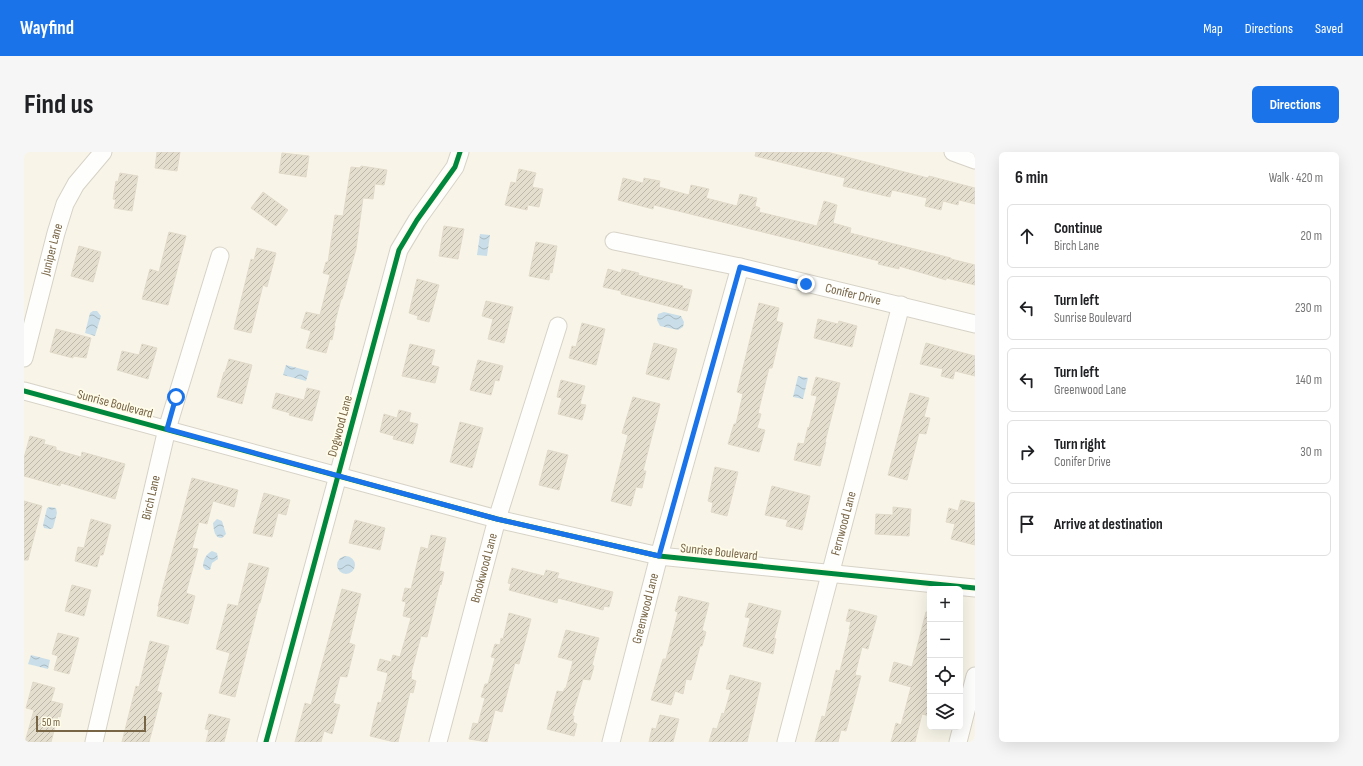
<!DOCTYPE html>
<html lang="en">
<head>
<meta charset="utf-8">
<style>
	:root { --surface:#fff; --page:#f6f6f6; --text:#202124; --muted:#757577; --line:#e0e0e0; --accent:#1a73e8 }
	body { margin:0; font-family:"Sofia Sans Condensed",sans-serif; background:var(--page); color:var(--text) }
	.controls { position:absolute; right:12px; bottom:12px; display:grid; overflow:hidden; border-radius:6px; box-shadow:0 4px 16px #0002 }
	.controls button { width:36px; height:36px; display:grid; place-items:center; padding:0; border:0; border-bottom:1px solid var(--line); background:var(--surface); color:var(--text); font:20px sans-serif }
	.scale { position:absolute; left:12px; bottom:10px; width:110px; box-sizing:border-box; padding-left:4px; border:2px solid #776546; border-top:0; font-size:11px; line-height:14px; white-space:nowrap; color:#776546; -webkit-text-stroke:3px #fffcea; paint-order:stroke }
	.stop { position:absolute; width:12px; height:12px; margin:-9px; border:3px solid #1a73e8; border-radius:50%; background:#fff }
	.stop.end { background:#1a73e8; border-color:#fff; box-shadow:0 1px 4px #0008 }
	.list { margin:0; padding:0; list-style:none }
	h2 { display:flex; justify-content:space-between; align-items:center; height:52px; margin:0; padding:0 16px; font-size:17px }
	h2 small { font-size:13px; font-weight:400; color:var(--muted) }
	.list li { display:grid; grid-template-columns:26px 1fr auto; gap:12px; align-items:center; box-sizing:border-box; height:64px; margin:0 8px 8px; padding:0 8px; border:1px solid var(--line); border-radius:6px }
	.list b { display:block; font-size:15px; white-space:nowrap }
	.list p { margin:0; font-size:13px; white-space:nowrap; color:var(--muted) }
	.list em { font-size:13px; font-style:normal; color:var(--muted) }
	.icon { flex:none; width:22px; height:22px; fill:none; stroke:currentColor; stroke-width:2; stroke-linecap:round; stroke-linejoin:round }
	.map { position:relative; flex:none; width:951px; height:590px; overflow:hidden; border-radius:6px }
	header { display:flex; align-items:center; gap:24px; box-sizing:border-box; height:56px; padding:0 20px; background:var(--accent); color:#fff }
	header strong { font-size:19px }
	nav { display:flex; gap:22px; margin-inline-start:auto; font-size:14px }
	.intro { display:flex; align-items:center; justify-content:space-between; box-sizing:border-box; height:96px; padding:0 24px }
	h1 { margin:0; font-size:28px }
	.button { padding:10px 18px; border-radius:6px; background:var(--accent); color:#fff; font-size:14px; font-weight:700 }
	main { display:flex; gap:24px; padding:0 24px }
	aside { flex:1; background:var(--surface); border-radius:6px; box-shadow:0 4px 16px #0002 }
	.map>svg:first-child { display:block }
	.water { fill:url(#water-waves) }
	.building { fill:url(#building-hatch); stroke:#e1daca }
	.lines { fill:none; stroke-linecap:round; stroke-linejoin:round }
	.minor-casing { stroke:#d7d2c7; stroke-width:19 }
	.minor { stroke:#fefefc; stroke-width:17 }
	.cycleway-casing { stroke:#fffcea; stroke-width:8 }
	.cycleway { stroke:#00873e; stroke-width:5 }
	.route { stroke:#1a73e8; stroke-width:5 }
	.labels { text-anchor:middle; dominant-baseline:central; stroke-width:3.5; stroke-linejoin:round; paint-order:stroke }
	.street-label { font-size:13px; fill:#776546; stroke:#fffcea }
</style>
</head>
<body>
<header>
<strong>Wayfind</strong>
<nav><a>Map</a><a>Directions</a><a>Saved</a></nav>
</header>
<div class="intro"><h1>Find us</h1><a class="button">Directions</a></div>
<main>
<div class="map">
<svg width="951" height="590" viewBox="0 0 951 590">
	<defs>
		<pattern id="water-waves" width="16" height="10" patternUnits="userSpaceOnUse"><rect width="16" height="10" fill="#c9dee9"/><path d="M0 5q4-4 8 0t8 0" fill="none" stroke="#a8b8bf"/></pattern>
		<pattern id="building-hatch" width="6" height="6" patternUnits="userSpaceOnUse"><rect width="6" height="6" fill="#e4decf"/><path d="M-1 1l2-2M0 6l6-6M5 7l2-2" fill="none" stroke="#beb8aa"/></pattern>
	</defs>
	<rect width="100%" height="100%" fill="#f8f5e8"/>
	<path class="water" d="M 456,82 L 466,83 L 463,104 L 453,103 Z
		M 69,159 L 73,159 L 77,164 L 71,184 L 61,181 L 66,161 Z
		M 640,160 L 657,164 L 660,170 L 659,175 L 654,178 L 636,174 L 633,168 L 634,162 Z
		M 262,213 L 285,219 L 282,229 L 259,223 Z
		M 774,224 L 784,226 L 779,247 L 769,245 Z
		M 26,355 L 32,356 L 33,361 L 29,376 L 26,377 L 20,376 L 19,373 L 23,356 Z
		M 193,367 L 198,369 L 202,382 L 198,386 C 190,386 190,378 189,371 Z
		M 188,399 L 193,401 L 194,407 L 188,411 L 186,418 L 182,418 L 179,415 C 179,408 182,402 188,399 Z
		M313 413a9 9 0 1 1 18 0a9 9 0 1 1-18 0Z
		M 7,503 L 26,508 L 24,517 L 4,512 Z"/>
	<path class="building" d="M 133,0 L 156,0 L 153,19 L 131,16 Z
		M 732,0 L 803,0 L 904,26 L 905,24 L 951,36 L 951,52 L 935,48 L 934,53 L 919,49 L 917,58 L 901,54 L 903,46 L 868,38 L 866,45 L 819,34 L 821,26 L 731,4 Z
		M 258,1 L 285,4 L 282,25 L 255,21 Z
		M 337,14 L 363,18 L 360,33 L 351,32 L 349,47 L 339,46 L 332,97 L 318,147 L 317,147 L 310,174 L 311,174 L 308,188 L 306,187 L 302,201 L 282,196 L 287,179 L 277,176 L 282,160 L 296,163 L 306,123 L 299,121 L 302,110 L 304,110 L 311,63 L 319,64 L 327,15 L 336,16 Z
		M 495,17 L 512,21 L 508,35 L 519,37 L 515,55 L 504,53 L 503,58 L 481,53 L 487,30 L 492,31 Z
		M 96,21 L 114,24 L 108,59 L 90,56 L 92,48 L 89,47 L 92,29 L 94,30 Z
		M 599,26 L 619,31 L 620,26 L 636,29 L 635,35 L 665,43 L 667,33 L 685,37 L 682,46 L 713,54 L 716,42 L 733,46 L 731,54 L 736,56 L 735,60 L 793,74 L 800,49 L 813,53 L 809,71 L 827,76 L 826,81 L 927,106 L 927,107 L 951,113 L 951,133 L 922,126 L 922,128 L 875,114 L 875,117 L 854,112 L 855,109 L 630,53 L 629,57 L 594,48 Z
		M 239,40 L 264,58 L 252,74 L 227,56 Z
		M 420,74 L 440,77 L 434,107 L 415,104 Z
		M 145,80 L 162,84 L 144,153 L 118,147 L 126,117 L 135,120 Z
		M 512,90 L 533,94 L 528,121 L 526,120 L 525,128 L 505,124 Z
		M 55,94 L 77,100 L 69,130 L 47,124 Z
		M 233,96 L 252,101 L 243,135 L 239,133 L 227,181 L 210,177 L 227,107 L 230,108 Z
		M 584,117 L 597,121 L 598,117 L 615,121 L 614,123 L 659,134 L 658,136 L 668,138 L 663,159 L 597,142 L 597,139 L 579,135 Z
		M 393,127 L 415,133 L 405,170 L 393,167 L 394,164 L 385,161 Z
		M 462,149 L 489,155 L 480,191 L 464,187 L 469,167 L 458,164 Z
		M 735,151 L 755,156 L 752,169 L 759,171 L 748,216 L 745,216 L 734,261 L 737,262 L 733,276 L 741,278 L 735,300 L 704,292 L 710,272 L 712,272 L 719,242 L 713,240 Z
		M 794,167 L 814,172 L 815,169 L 833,174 L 828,195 L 790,186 Z
		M 558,171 L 581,177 L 572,213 L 545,206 L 548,194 L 552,195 Z
		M 32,177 L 67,186 L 62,206 L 49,204 L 49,206 L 26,200 Z
		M 630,191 L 653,197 L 645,228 L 622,222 Z
		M 902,191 L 951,204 L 951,224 L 931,219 L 929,227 L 917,224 L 919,217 L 896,212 Z
		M 118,192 L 133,196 L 124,227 L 93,218 L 98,199 L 115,203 Z
		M 386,192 L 411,198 L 407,213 L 415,215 L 411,231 L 378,224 Z
		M 205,207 L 228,213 L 218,252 L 193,245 L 200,220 L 201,220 Z
		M 454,208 L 479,214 L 475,229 L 471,228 L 467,243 L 446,238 Z
		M 792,225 L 816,231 L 801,290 L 802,290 L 796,314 L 770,308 L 774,291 L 780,292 L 784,275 L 785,276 L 793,244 L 787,243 Z
		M 537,228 L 561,234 L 556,252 L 562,253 L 558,268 L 534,262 L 538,246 L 533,245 Z
		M 283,236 L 296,239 L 288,269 L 265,263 L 266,261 L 248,256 L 252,241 L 280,248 Z
		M 886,241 L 905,246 L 900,265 L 906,266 L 902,282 L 895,281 L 883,328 L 864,323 Z
		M 609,245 L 636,252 L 619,319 L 622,319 L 618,336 L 612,335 L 607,354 L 587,349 L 604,283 L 598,281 Z
		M 375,258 L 387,261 L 385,270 L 394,272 L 389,292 L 369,287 L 370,284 L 356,280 L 360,262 L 373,266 Z
		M 436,270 L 459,276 L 448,316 L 426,310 Z
		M 6,284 L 21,288 L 20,292 L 32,295 L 32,298 L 57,305 L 58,300 L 101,312 L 91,347 L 37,331 L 36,334 L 0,324 L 0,306 Z
		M 524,298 L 544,303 L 535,338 L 515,333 Z
		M 691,315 L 714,320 L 703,364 L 687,360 L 689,351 L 684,349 Z
		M 168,326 L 214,338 L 210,355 L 189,349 L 183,372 L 175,370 L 168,396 L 174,397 L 162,441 L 171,444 L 164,472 L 133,464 L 135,455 L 134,454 Z
		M 748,334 L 786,344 L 778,378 L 762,374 L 764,368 L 741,363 Z
		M 240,341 L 266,348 L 262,363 L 254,361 L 248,385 L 229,381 Z
		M 937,348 L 951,351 L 951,393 L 927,387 L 931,372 L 922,370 L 925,356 L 934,359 Z
		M 0,349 L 18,354 L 4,408 L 0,408 Z
		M 869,355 L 887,357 L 885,384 L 851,382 L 852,362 L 869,363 Z
		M 67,367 L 87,373 L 79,403 L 76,403 L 73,415 L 51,409 L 54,395 L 60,396 Z
		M 331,368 L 361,376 L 356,398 L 325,391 Z
		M 407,383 L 422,386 L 415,419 L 420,420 L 417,433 L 416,432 L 403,485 L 397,484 L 387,521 L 388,521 L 387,527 L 392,529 L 389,541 L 386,540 L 374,590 L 370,590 L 346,584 L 354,550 L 357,551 L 364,521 L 353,518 L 356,507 L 367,510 L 369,503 L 376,505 L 387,466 L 379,464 L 382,450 L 378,449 L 381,436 L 387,437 L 397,395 L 404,397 Z
		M 225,411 L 245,416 L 236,451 L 235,451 L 211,545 L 195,541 L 206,501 L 192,497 L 204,452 L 214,454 Z
		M 488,416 L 520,424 L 522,418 L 535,421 L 533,426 L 589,440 L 585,455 L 580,454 L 579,458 L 534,446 L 533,451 L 485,438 L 487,432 L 484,431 Z
		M 48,433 L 67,438 L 60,464 L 41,459 Z
		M 318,437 L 337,442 L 325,491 L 331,493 L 323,525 L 316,524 L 309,551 L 316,553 L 308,582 L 300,579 L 297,590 L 271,590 L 281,551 L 287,553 Z
		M 655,444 L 685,451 L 678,478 L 682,480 L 678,494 L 676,494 L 667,528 L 662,527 L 659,542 L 651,539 L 647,553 L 627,548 L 639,507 L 642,507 L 654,460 L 651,459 Z
		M 725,451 L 757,459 L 750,486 L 752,487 L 749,502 L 719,494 L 726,466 L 721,465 Z
		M 825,457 L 853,464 L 844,497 L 838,495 L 831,523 L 837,524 L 822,579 L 817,578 L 814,590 L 791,590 L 798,564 L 801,565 L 812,518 L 816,519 L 826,477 L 825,477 L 827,470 L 822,469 Z
		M 902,460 L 906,460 L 906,564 L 898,562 L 891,590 L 867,590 L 872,571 L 877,573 L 887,535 L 865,529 L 870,510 L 888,515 Z
		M 485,461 L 507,467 L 495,512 L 491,511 L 478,560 L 471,558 L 463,590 L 445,587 L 449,571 L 454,572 L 461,546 L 457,545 L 461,532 L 464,532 L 471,506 L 467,505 L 471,492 L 476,493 L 477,486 L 479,487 Z
		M 542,478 L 575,486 L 568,513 L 570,514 L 566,528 L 559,527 L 548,564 L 550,564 L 549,570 L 553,572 L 550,584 L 523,577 L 533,539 L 539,540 L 541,536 L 542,536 L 549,509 L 534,505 Z
		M 34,481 L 55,486 L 45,522 L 30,518 L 34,504 L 28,502 Z
		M 126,489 L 145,494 L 133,539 L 138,541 L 125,590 L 98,590 L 112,534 L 115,535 Z
		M 706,523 L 737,531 L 723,590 L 685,590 L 689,576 L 693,577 L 698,561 L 700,562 L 707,538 L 702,537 Z
		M 9,530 L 31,536 L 27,549 L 39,552 L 36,565 L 34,564 L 27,590 L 1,590 L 10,558 L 2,556 Z
		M 185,562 L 206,567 L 200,590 L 182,590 L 185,578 L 181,577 Z
		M 636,563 L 655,567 L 649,590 L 625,590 L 628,576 L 632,577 Z"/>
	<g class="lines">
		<defs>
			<g id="minor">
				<path d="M 929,0 L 951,8"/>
				<path id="s1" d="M 590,89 L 716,115 L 951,172"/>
				<path id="s2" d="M 0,206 L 32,81 L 41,52 L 52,32 L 79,0"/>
				<path d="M 0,239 L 473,367 L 635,404 L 951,436"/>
				<path id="s3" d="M 70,590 L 143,277 L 196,104"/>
				<path d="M 242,590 L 375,98 L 393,68 L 431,15 L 436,0"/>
				<path id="s4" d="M 414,590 L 473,367 L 534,174"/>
				<path id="s5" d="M 587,590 L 635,404 L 716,115"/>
				<path id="s6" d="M 762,590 L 877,153"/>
				<path d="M 934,590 L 951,524"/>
			</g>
		</defs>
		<use href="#minor" class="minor-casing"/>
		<use href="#minor" class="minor"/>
		<defs>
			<path id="cycleway" d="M 0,239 L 473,367 L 635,404 L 951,436
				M 242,590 L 375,98 L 393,68 L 431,15 L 436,0"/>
		</defs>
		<use href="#cycleway" class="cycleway-casing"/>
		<use href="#cycleway" class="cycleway"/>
	</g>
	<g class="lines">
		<path class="route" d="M 152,245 L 143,277 L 473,367 L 635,404 L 716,115 L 782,132"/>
	</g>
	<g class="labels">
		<g class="street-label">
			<text stroke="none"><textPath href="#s2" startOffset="112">Juniper Lane</textPath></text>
			<text stroke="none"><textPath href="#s1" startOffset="245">Conifer Drive</textPath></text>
			<text transform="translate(91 252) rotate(15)">Sunrise Boulevard</text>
			<text transform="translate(316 274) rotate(-75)">Dogwood Lane</text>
			<text stroke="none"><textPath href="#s3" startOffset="251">Birch Lane</textPath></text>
			<text stroke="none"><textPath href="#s6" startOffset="226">Fernwood Lane</textPath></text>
			<text transform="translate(695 400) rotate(6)">Sunrise Boulevard</text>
			<text stroke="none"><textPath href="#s4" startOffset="180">Brookwood Lane</textPath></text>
			<text stroke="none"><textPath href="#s5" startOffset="138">Greenwood Lane</textPath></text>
		</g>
	</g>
</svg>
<div class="controls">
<button>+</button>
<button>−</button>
<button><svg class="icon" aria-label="locate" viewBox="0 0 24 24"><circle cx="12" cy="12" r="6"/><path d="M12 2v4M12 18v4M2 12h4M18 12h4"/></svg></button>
<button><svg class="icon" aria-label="layers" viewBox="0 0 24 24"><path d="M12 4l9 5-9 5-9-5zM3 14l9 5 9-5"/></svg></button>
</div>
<div class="scale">50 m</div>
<div class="stop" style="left:152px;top:245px"></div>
<div class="stop end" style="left:782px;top:132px"></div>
</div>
<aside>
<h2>6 min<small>Walk · 420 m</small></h2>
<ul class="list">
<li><svg class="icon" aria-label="ahead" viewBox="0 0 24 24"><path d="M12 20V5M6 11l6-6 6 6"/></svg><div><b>Continue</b><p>Birch Lane</p></div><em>20 m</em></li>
<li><svg class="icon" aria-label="left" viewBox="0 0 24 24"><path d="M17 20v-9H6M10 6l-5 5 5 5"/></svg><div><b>Turn left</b><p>Sunrise Boulevard</p></div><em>230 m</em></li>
<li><svg class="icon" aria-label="left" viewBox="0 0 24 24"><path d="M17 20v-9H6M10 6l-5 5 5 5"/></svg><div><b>Turn left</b><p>Greenwood Lane</p></div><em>140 m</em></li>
<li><svg class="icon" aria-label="right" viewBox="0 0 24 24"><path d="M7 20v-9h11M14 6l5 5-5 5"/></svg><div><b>Turn right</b><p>Conifer Drive</p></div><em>30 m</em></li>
<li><svg class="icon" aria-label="arrive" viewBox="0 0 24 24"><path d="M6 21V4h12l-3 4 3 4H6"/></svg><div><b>Arrive at destination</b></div></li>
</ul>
</aside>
</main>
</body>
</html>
